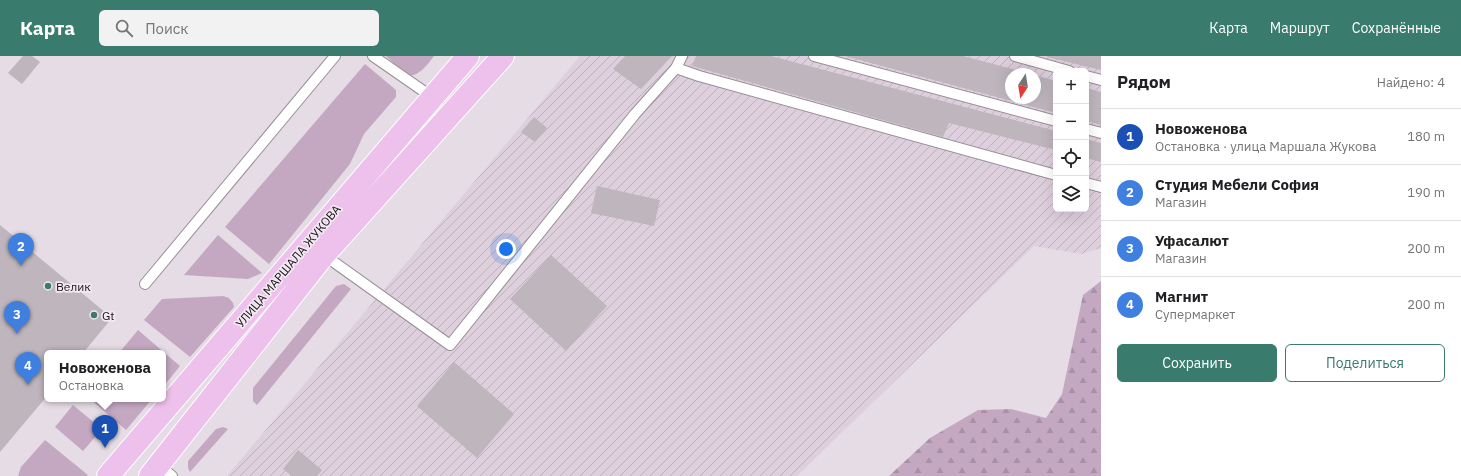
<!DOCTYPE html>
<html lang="ru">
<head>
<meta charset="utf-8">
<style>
	:root { --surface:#fff; --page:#f2f2f2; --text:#202124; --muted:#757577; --line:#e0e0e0; --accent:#397c6e }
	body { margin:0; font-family:"IBM Plex Sans",sans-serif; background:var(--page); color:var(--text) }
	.controls { position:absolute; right:12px; top:12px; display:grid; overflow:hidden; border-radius:6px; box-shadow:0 4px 16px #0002 }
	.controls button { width:36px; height:36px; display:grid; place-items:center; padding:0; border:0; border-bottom:1px solid var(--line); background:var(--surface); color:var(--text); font:20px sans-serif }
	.compass { position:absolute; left:1005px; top:12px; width:36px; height:36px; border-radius:50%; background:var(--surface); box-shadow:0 4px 16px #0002; rotate:192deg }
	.you { position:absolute; left:506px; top:193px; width:14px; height:14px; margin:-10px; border:3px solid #fff; border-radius:50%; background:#1a73e8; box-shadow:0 0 0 6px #1a73e833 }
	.badge { display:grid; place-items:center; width:26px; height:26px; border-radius:50%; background:var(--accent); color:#fff; font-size:13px; font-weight:700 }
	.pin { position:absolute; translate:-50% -33px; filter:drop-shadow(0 1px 2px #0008) }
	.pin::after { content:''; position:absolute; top:21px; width:14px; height:12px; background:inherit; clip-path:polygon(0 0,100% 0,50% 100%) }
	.popup { position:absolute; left:44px; top:294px; width:122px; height:52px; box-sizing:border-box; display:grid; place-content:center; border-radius:6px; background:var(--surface); filter:drop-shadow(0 1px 3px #0005); font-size:13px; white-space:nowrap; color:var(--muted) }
	.popup b { font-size:15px; color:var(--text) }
	.popup::after { content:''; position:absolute; left:50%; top:100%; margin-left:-8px; border:8px solid transparent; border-top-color:var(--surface) }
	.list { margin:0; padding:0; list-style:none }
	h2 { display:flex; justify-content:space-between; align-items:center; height:52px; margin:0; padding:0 16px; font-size:17px }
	h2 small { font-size:13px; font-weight:400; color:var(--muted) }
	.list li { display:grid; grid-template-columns:26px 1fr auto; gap:12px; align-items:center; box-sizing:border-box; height:56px; padding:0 16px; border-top:1px solid var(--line) }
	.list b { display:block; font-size:15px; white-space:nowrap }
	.list p { margin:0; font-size:13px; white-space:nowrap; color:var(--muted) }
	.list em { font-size:13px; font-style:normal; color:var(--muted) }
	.actions { display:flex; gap:8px; padding:12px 16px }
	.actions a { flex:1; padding:9px 0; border:1px solid var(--accent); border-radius:6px; text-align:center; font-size:14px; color:var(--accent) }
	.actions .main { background:var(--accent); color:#fff }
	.icon { flex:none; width:22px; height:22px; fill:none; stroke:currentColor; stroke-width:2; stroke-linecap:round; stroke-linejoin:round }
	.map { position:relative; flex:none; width:1101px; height:420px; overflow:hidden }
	header { display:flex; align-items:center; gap:24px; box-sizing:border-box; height:56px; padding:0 20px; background:var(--accent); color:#fff }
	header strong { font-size:19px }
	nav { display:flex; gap:22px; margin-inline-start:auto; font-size:14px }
	.search { width:280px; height:36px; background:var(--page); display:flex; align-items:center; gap:10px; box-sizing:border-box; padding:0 14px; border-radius:6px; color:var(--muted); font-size:15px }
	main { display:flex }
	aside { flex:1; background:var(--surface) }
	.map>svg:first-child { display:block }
	.industrial { fill:url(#industrial-furrows); fill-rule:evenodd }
	.green { fill:#c4a8c2 }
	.forest { fill:url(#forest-firs) }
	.building { fill:#beb5bd }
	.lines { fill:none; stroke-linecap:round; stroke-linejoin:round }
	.service-casing { stroke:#988f97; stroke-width:12 }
	.primary-casing { stroke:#fff; stroke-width:24 }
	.service { stroke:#fff; stroke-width:10 }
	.primary { stroke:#edc1eb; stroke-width:22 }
	.poi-dot { fill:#397c6e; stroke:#f3e9f2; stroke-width:1.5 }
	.labels { text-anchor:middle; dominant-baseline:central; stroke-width:3.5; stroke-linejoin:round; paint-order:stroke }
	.street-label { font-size:12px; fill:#181417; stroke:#f3e9f2 }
	.poi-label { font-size:12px; fill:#181417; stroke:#f3e9f2; text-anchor:start }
</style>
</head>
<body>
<header>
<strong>Карта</strong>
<div class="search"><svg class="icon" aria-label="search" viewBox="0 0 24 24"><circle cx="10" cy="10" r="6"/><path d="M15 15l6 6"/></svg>Поиск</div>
<nav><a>Карта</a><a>Маршрут</a><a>Сохранённые</a></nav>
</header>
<main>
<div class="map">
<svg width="1101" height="420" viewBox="0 0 1101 420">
	<defs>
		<pattern id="industrial-furrows" width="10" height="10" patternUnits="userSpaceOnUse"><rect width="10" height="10" fill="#decfdd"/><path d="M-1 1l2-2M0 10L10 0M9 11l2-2" fill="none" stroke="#beb1bd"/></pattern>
		<pattern id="forest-firs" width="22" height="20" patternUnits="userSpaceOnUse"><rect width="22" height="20" fill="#c4a8c2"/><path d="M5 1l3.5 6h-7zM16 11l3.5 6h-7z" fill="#a890a6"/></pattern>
	</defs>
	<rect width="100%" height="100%" fill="#e5dce5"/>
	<path class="industrial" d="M 580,0 L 1101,0 L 1101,192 L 1081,198 L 1034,190 L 797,420 L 227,420 ZM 1056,15 L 1086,15 L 1086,153 L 1056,153 ZM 1011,18 L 1035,18 L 1035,42 L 1011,42 Z"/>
	<path class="green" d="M 386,0 L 434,0 C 427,9 420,20 407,20 Z
		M 365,8 L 396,34 L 396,41 L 364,78 L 350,108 L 269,208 L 225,171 Z
		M 218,179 L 262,217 L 248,223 L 184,219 Z
		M 344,228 L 351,233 L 257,349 L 253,345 L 253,332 L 336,230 Z
		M 223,240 L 229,242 L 233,247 L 234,251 L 190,301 L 144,264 L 162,243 Z
		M 138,274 L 180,310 L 163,331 L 163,297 L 119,297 Z
		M 90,343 L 152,343 L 126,374 Z
		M 73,349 L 102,373 L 83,395 L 55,371 Z
		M 223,371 L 228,373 L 190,416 L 188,412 L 188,405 L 216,373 Z
		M 45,384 L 88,419 L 87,420 L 18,420 L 21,411 Z"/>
	<path class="forest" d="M 1101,225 L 1101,420 L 889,420 L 930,382 L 978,354 L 1011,353 L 1046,362 L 1062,338 L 1083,239 Z"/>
	<path class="building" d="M 23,0 L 32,0 L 40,6 L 22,28 L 8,17 Z
		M 625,0 L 672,0 L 641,33 L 613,13 Z
		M 696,0 L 771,0 L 1056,75 L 1056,94 L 949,67 L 943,81 L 692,10 Z
		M 845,0 L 963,0 L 1027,17 L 1011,18 L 1011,42 L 1035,42 L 1035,19 L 1056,25 L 1056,57 Z
		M 1047,0 L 1101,0 L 1101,14 L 1047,1 Z
		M 1086,32 L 1101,36 L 1101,69 L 1086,65 Z
		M 534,61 L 547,72 L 535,86 L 521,76 Z
		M 1086,83 L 1101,87 L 1101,106 L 1086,102 Z
		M 597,130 L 660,144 L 654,170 L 591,157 Z
		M 0,169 L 112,262 L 83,297 L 47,297 L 47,340 L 0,396 Z
		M 551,199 L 607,250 L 566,295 L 510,243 Z
		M 454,306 L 514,358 L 477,402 L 417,350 Z
		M 298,394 L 322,414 L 317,420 L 292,420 L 283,413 Z"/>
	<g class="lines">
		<defs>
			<path id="service" d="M 373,0 L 432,41
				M 814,0 L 1056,65
				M 1015,0 L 1069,15
				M 676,12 L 699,20 L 1056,119
				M 1086,20 L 1101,24
				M 1086,73 L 1101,77
				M 1086,127 L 1101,131
				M 324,199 L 450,289 L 635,58 L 676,12 L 682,0
				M 145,228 L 335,0
				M 159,409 L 172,420"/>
			<path id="primary" d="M 108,420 L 468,0
				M 150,420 L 324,199 L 503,0"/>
		</defs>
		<use href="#service" class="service-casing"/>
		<use href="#primary" class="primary-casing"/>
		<use href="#service" class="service"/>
		<use href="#primary" class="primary"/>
	</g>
	<g class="poi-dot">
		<circle cx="48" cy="230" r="4"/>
		<circle cx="94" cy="259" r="4"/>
	</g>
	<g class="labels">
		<g class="street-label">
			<text transform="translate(288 210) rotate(-50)">УЛИЦА МАРШАЛА ЖУКОВА</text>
		</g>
		<g class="poi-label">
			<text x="56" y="230">Велик</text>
			<text x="102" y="259">Gt</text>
		</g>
	</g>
</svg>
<div class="controls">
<button>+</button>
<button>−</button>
<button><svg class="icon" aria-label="locate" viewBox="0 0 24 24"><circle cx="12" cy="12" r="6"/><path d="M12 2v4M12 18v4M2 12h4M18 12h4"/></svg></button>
<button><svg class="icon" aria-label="layers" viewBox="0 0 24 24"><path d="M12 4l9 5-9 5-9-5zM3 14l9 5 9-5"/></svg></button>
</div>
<svg class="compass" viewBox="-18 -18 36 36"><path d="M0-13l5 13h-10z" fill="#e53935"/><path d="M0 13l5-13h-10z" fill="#757577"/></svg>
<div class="you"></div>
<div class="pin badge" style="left:105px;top:392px;background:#1a4fb4">1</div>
<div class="popup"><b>Новоженова</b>Остановка</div>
<div class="pin badge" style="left:21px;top:210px;background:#3f7fe0">2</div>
<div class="pin badge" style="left:17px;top:278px;background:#3f7fe0">3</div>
<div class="pin badge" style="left:28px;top:329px;background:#3f7fe0">4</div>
</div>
<aside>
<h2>Рядом<small>Найдено: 4</small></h2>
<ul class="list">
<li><span class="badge" style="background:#1a4fb4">1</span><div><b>Новоженова</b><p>Остановка · улица Маршала Жукова</p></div><em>180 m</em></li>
<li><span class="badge" style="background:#3f7fe0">2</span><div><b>Студия Мебели София</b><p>Магазин</p></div><em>190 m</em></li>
<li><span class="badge" style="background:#3f7fe0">3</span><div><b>Уфасалют</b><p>Магазин</p></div><em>200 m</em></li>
<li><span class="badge" style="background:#3f7fe0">4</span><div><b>Магнит</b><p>Супермаркет</p></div><em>200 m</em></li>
</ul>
<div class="actions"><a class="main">Сохранить</a><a>Поделиться</a></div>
</aside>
</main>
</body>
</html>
